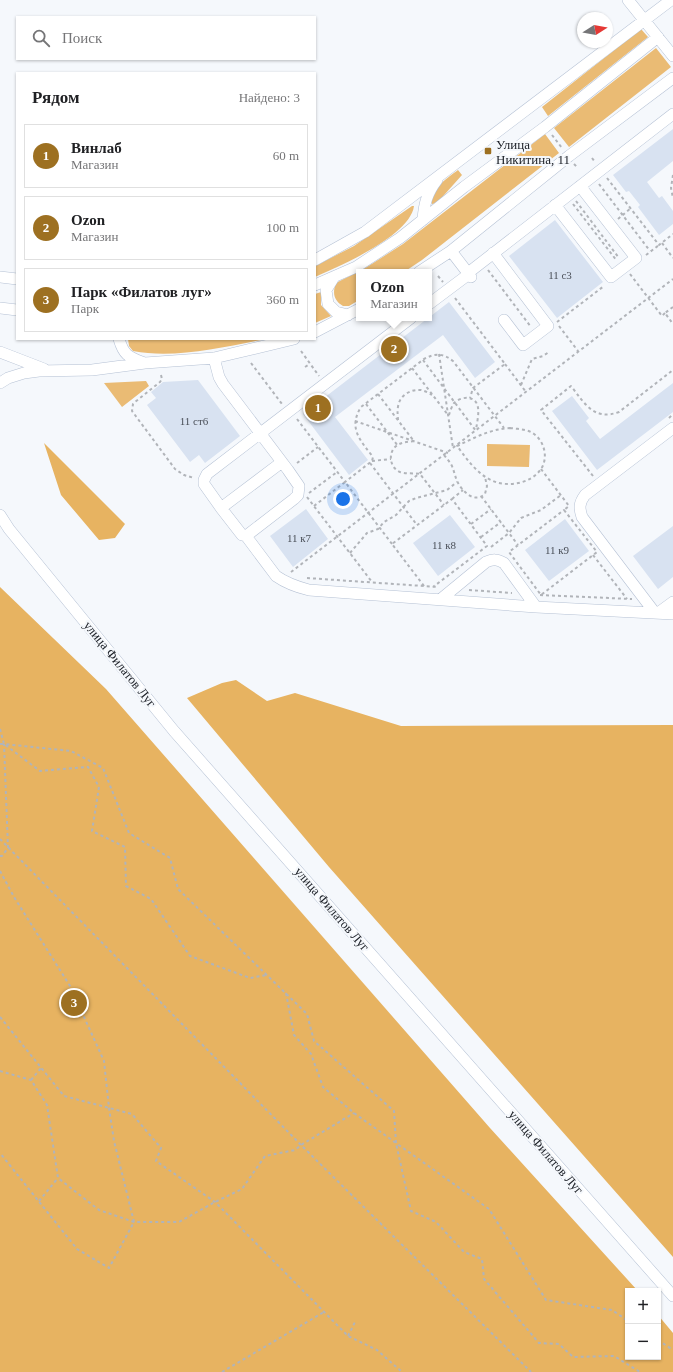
<!DOCTYPE html>
<html lang="ru">
<head>
<meta charset="utf-8">
<style>
	:root { --surface:#fff; --page:#f6f6f6; --text:#202124; --muted:#757577; --line:#e0e0e0; --accent:#9d7021 }
	body { margin:0; font-family:"Times New Roman",serif; background:var(--page); color:var(--text) }
	.controls { position:absolute; right:12px; bottom:12px; display:grid; overflow:hidden; border-radius:0px; box-shadow:0 1px 3px #0004 }
	.controls button { width:36px; height:36px; display:grid; place-items:center; padding:0; border:0; border-bottom:1px solid var(--line); background:var(--surface); color:var(--text); font:20px sans-serif }
	.compass { position:absolute; left:577px; top:12px; width:36px; height:36px; border-radius:50%; background:var(--surface); box-shadow:0 1px 3px #0004; rotate:79deg }
	.you { position:absolute; left:343px; top:499px; width:14px; height:14px; margin:-10px; border:3px solid #fff; border-radius:50%; background:#1a73e8; box-shadow:0 0 0 6px #1a73e833 }
	.badge { display:grid; place-items:center; width:26px; height:26px; border-radius:50%; background:var(--accent); color:#fff; font-size:13px; font-weight:700 }
	.pin { position:absolute; translate:-50% -50%; border:2px solid #fff; box-shadow:0 1px 4px #0006 }
	.popup { position:absolute; left:356px; top:269px; width:76px; height:52px; box-sizing:border-box; display:grid; place-content:center; border-radius:0px; background:var(--surface); filter:drop-shadow(0 1px 3px #0005); font-size:13px; white-space:nowrap; color:var(--muted) }
	.popup b { font-size:15px; color:var(--text) }
	.popup::after { content:''; position:absolute; left:50%; top:100%; margin-left:-8px; border:8px solid transparent; border-top-color:var(--surface) }
	.list { margin:0; padding:0; list-style:none }
	h2 { display:flex; justify-content:space-between; align-items:center; height:52px; margin:0; padding:0 16px; font-size:17px }
	h2 small { font-size:13px; font-weight:400; color:var(--muted) }
	.list li { display:grid; grid-template-columns:26px 1fr auto; gap:12px; align-items:center; box-sizing:border-box; height:64px; margin:0 8px 8px; padding:0 8px; border:1px solid var(--line); border-radius:0px }
	.list b { display:block; font-size:15px; white-space:nowrap }
	.list p { margin:0; font-size:13px; white-space:nowrap; color:var(--muted) }
	.list em { font-size:13px; font-style:normal; color:var(--muted) }
	.icon { flex:none; width:22px; height:22px; fill:none; stroke:currentColor; stroke-width:2; stroke-linecap:round; stroke-linejoin:round }
	.map { position:relative; flex:none; width:673px; height:1372px; overflow:hidden }
	.search { position:absolute; background:var(--surface); box-shadow:0 1px 3px #0004; left:16px; top:16px; width:300px; height:44px; display:flex; align-items:center; gap:10px; box-sizing:border-box; padding:0 14px; border-radius:0px; color:var(--muted); font-size:15px }
	.panel { position:absolute; background:var(--surface); box-shadow:0 1px 3px #0004; left:16px; top:72px; width:300px; height:268px; border-radius:0px }
	.map>svg:first-child { display:block }
	.green { fill:#eabb74 }
	.forest { fill:#e7b361 }
	.building { fill:#d8e2f1 }
	.lines { fill:none; stroke-linecap:round; stroke-linejoin:round }
	.minor-casing { stroke:#b5c1d4; stroke-width:12 }
	.path { stroke:#b1b4b9; stroke-width:2; stroke-dasharray:3 3; stroke-linecap:butt }
	.minor { stroke:#fff; stroke-width:11 }
	.poi-dot { fill:#9d7021; stroke:#f5f8fc; stroke-width:1.5 }
	.labels { text-anchor:middle; dominant-baseline:central; stroke-width:4; stroke-linejoin:round; paint-order:stroke }
	.number-label { font-size:11px; fill:#4a4f58 }
	.poi-label { font-size:13px; fill:#1a1e25; stroke:#f5f8fc; text-anchor:start }
	.street-label { font-size:13px; fill:#1a1e25; stroke:#f5f8fc }
</style>
</head>
<body>
<div class="map">
<svg width="673" height="1372" viewBox="0 0 673 1372">
	<rect width="100%" height="100%" fill="#f5f8fc"/>
	<path class="green" d="M 641,29 L 648,37 L 548,116 L 542,107 Z
		M 656,48 L 671,67 L 569,147 L 554,128 Z
		M 545,134 L 559,153 L 422,260 L 404,272 L 359,272 L 359,300 L 349,306 L 343,306 C 334,301 332,293 336,283 L 367,267 L 403,244 Z
		M 458,170 L 462,175 L 437,203 L 432,204 L 431,202 C 433,187 446,179 458,170 Z
		M 412,206 L 414,206 C 410,236 340,266 315,277 L 315,266 L 354,246 Z
		M 321,292 L 321,305 L 331,316 L 315,323 L 315,294 Z
		M 128,339 L 266,339 C 224,347 175,359 133,351 L 129,346 Z
		M 146,381 L 149,386 L 122,407 L 104,383 Z
		M 487,444 L 530,445 L 529,467 L 487,466 Z"/>
	<path class="forest" d="M 44,443 L 125,524 L 115,538 L 99,540 L 61,495 Z
		M 0,587 L 106,689 L 490,1128 L 637,1290 L 637,1291 L 628,1291 L 628,1357 L 658,1357 L 658,1315 L 673,1333 L 673,1372 L 0,1372 Z
		M 236,680 L 267,701 L 295,693 L 401,726 L 673,725 L 673,1257 L 329,867 L 187,698 L 222,683 Z"/>
	<path class="building" d="M 673,129 L 673,161 L 647,182 L 659,198 L 662,196 L 673,211 L 673,224 L 659,235 L 638,207 L 640,205 L 629,191 L 626,192 L 613,175 Z
		M 555,220 L 603,282 L 557,318 L 509,256 Z
		M 449,302 L 495,362 L 475,378 L 443,335 L 335,417 L 368,460 L 349,475 L 303,414 Z
		M 198,380 L 240,436 L 205,463 L 199,455 L 190,462 L 147,405 L 156,398 L 151,392 L 163,382 Z
		M 673,383 L 673,412 L 597,470 L 552,411 L 572,396 L 589,418 L 586,421 L 600,439 Z
		M 306,509 L 328,539 L 293,567 L 270,536 Z
		M 450,515 L 475,547 L 438,576 L 413,543 Z
		M 565,519 L 589,551 L 549,581 L 525,550 Z
		M 673,526 L 673,577 L 658,589 L 633,556 Z"/>
	<g class="lines">
		<defs>
			<path id="minor" d="M 628,0 L 673,56
				M 555,205 L 611,277 L 636,258 L 580,186
				M 423,220 C 424,204 427,193 437,180
				M 451,251 L 471,277
				M 493,253 L 548,326 L 523,345 L 504,320
				M 315,260 L 365,232 L 671,0
				M 419,272 L 451,251 L 569,156 L 673,78
				M 468,273 L 673,114
				M 0,277 L 17,279
				M 334,277 L 326,290 L 328,304 L 336,312 L 348,315
				M 315,285 L 356,267 L 400,238 L 464,187 L 545,127 L 658,37
				M 429,304 L 469,274
				M 0,308 L 17,310
				M 315,332 L 359,309
				M 119,339 C 124,356 129,357 144,363
				M 0,352 L 44,369
				M 214,358 L 219,377 L 223,384 L 288,470 L 299,486 L 298,495 L 294,499 L 246,536 L 276,576 C 286,583 297,587 309,590 L 536,607 L 673,614
				M 0,383 L 8,378 L 24,373 L 39,371 L 92,370 L 145,363 L 214,358 L 294,339
				M 221,508 L 204,484 L 204,480 L 207,474 L 411,318
				M 0,515 L 9,529 L 174,731 L 673,1296
				M 246,536 L 242,535 L 221,508 L 282,462
				M 441,599 L 486,562 C 493,559 497,559 504,563 L 536,607
				M 655,613 L 582,517 C 579,508 579,503 585,495 L 673,428
				M 658,613 L 673,602"/>
		</defs>
		<use href="#minor" class="minor-casing"/>
		<path class="path" d="M 552,135 L 562,148
			M 592,158 L 595,162
			M 574,164 L 578,168
			M 673,175 L 671,188 L 673,198
			M 607,178 L 659,245 L 673,234
			M 599,184 L 650,251
			M 576,201 L 619,258
			M 573,204 L 617,261
			M 618,219 L 631,208
			M 662,243 L 673,258
			M 646,255 L 659,245
			M 488,270 L 531,327
			M 630,274 L 662,316 L 665,313
			M 438,276 L 443,282
			M 455,298 L 505,364 L 473,388 L 470,398
			M 673,307 L 665,313 L 673,324
			M 557,322 L 604,286
			M 559,326 L 578,351
			M 301,351 L 319,376
			M 439,354 L 453,448
			M 423,360 L 476,431
			M 251,363 L 282,404
			M 505,364 L 526,392
			M 305,367 L 310,364
			M 412,368 L 448,415
			M 161,375 L 162,379 L 160,382 L 135,402 L 133,404 L 132,411 L 175,469 L 184,475 L 194,478
			M 521,385 L 532,359 L 543,356 L 549,352
			M 378,394 L 413,440
			M 366,404 L 398,446
			M 449,415 C 450,411 452,406 454,403 C 460,397 473,395 477,404 C 480,411 477,422 476,430
			M 669,418 L 673,414
			M 297,419 L 345,482 L 372,461 L 373,457 C 360,440 348,428 361,407 L 424,359 C 435,353 443,353 453,361 L 504,428
			M 398,420 C 398,416 397,412 398,407 C 399,396 410,389 421,390 C 425,391 429,393 432,395
			M 355,421 L 448,453
			M 510,428 C 517,429 525,429 531,432 C 544,439 549,457 541,469 C 531,484 506,488 491,480 C 476,473 467,459 457,446 C 474,438 490,429 510,428 Z
			M 414,441 C 407,442 400,442 395,447 C 388,454 390,468 400,472 C 406,474 414,473 420,474 L 444,505
			M 444,455 C 447,459 450,462 452,466 C 454,471 455,476 457,481 C 462,491 474,504 485,494 L 487,486 L 485,477
			M 372,461 L 391,459
			M 297,463 L 318,447
			M 370,463 L 417,525
			M 541,469 L 569,506 L 564,510
			M 593,476 L 541,410 L 571,386 C 585,404 594,421 619,412 L 673,370
			M 309,493 L 337,472
			M 481,496 L 518,545
			M 307,497 L 372,582
			M 452,499 L 463,490
			M 314,506 L 345,482 L 392,544
			M 564,510 L 597,552 L 541,595 L 509,552 Z
			M 471,524 L 491,509
			M 481,537 L 501,522
			M 491,547 L 509,533 L 521,518 L 541,510 L 561,495
			M 350,553 L 367,533 L 378,529 L 384,522 L 396,515 L 409,501 L 416,498 L 447,490 L 457,482
			M 593,555 L 627,599
			M 291,572 L 673,279
			M 307,578 L 438,587
			M 424,586 L 392,544 L 452,499 L 487,546 L 433,587
			M 469,590 L 512,593
			M 540,595 L 632,599
			M 0,729 L 4,744 L 71,751 L 103,768 L 129,833 L 170,858 L 178,889 L 307,1014 L 314,1041 L 394,1111 L 396,1143 L 489,1209 L 546,1300 L 612,1310 L 628,1321
			M 0,744 L 4,744 L 40,771 L 88,767 L 99,787 L 92,831 L 125,847 L 126,886 L 151,899 L 190,956 L 250,978 L 267,975
			M 0,839 L 301,1145 L 531,1372
			M 0,856 L 2,856 L 8,848 L 4,744
			M 0,871 L 14,897 L 70,986 L 104,1061 L 109,1108 L 114,1141 L 134,1222 L 109,1268 L 77,1249 L 0,1153
			M 286,993 L 294,1035 L 311,1054 L 323,1087 L 354,1113 L 396,1143 L 411,1211 L 436,1222 L 464,1252 L 482,1259 L 484,1279 L 539,1343 L 559,1344 L 573,1357 L 614,1356 L 640,1372
			M 0,1017 L 64,1096 L 132,1114 L 161,1148 L 156,1161 L 215,1202 L 348,1336 L 377,1350 L 402,1372
			M 0,1071 L 31,1080 L 47,1105 L 58,1178 L 99,1210 L 134,1222 L 179,1222 L 215,1202 L 242,1189 L 265,1156 L 295,1150 L 301,1145 L 354,1113
			M 31,1080 L 41,1068
			M 39,1201 L 58,1178
			M 348,1336 L 355,1322
			M 658,1340 L 673,1350
			M 222,1372 L 324,1312"/>
		<use href="#minor" class="minor"/>
	</g>
	<rect class="poi-dot" x="484" y="147" width="8" height="8" rx="2"/>
	<g class="labels">
		<g class="number-label">
			<text x="560" y="275">11 с3</text>
			<text x="194" y="421">11 ст6</text>
			<text x="299" y="538">11 к7</text>
			<text x="444" y="545">11 к8</text>
			<text x="557" y="550">11 к9</text>
		</g>
		<g class="poi-label">
			<text x="496" y="144">Улица<tspan x="496" dy="15">Никитина, 11</tspan></text>
		</g>
		<g class="street-label">
			<text transform="translate(120 664) rotate(51)">улица Филатов Луг</text>
			<text transform="translate(332 909) rotate(49)">улица Филатов Луг</text>
			<text transform="translate(546 1152) rotate(49)">улица Филатов Луг</text>
		</g>
	</g>
</svg>
<div class="controls">
<button>+</button>
<button>−</button>
</div>
<svg class="compass" viewBox="-18 -18 36 36"><path d="M0-13l5 13h-10z" fill="#e53935"/><path d="M0 13l5-13h-10z" fill="#757577"/></svg>
<div class="you"></div>
<div class="pin badge" style="left:318px;top:408px">1</div>
<div class="pin badge" style="left:394px;top:349px">2</div>
<div class="popup"><b>Ozon</b>Магазин</div>
<div class="pin badge" style="left:74px;top:1003px">3</div>
<div class="search"><svg class="icon" aria-label="search" viewBox="0 0 24 24"><circle cx="10" cy="10" r="6"/><path d="M15 15l6 6"/></svg>Поиск</div>
<section class="panel">
<h2>Рядом<small>Найдено: 3</small></h2>
<ul class="list">
<li><span class="badge">1</span><div><b>Винлаб</b><p>Магазин</p></div><em>60 m</em></li>
<li><span class="badge">2</span><div><b>Ozon</b><p>Магазин</p></div><em>100 m</em></li>
<li><span class="badge">3</span><div><b>Парк «Филатов луг»</b><p>Парк</p></div><em>360 m</em></li>
</ul>
</section>
</div>
</body>
</html>
